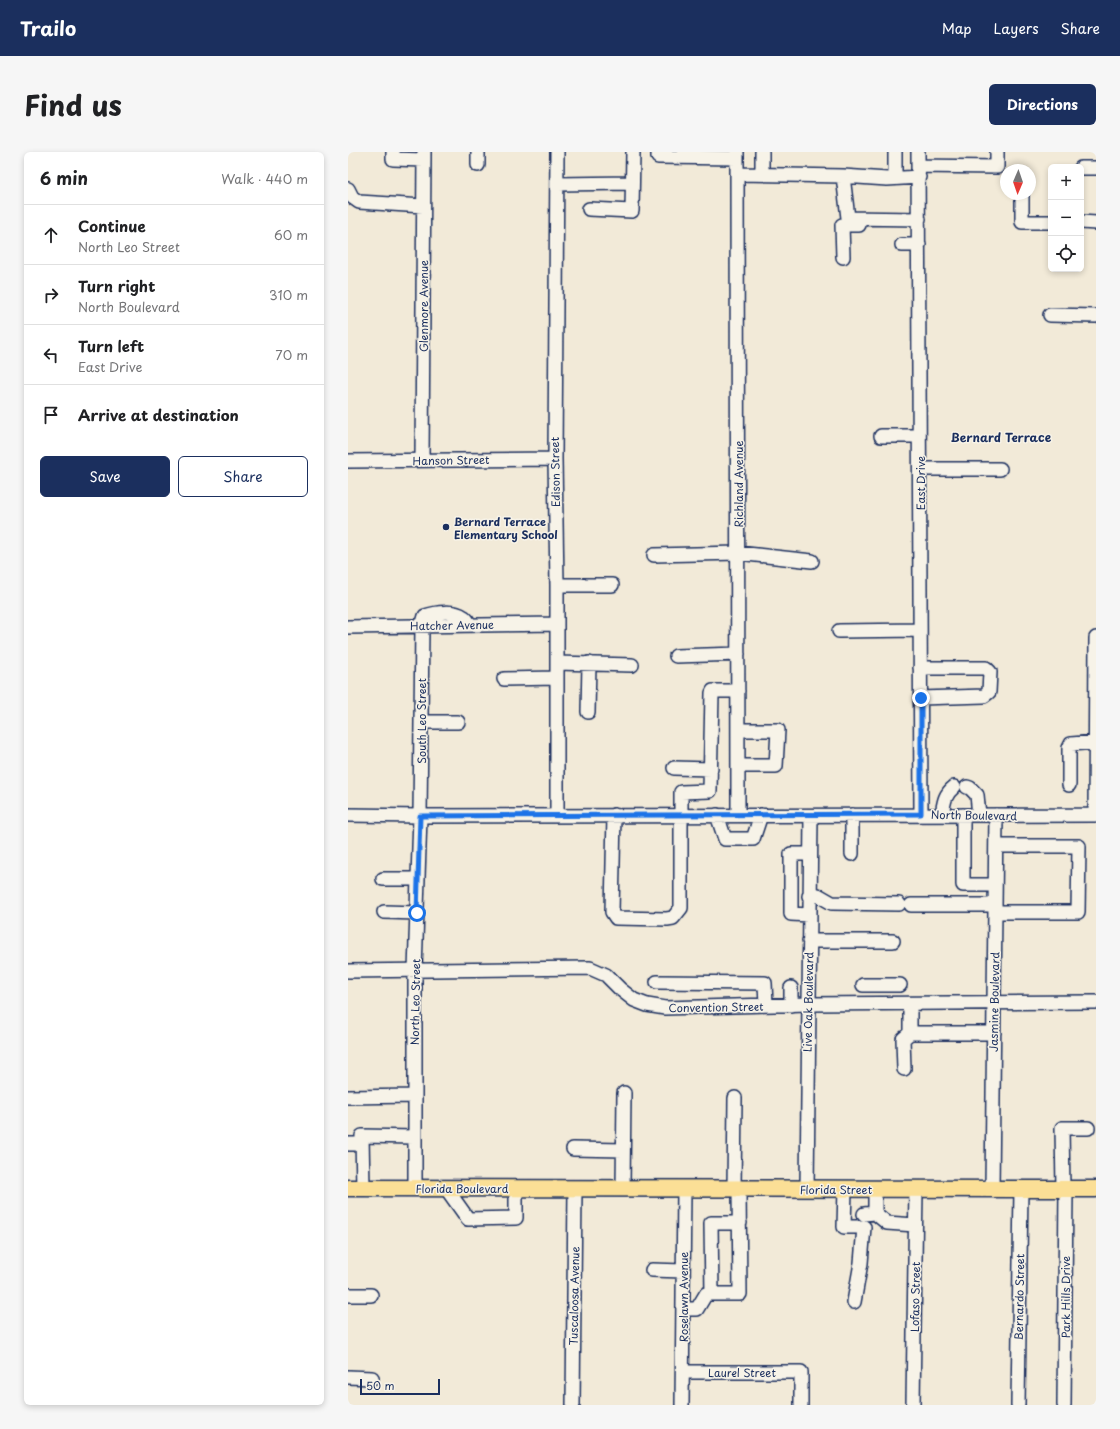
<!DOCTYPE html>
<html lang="en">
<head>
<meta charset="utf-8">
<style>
	:root { --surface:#fff; --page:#f6f6f6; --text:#202124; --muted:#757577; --line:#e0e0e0; --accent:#1b2f5e }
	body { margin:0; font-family:"Playpen Sans",sans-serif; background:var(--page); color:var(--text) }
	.controls { position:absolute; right:12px; top:12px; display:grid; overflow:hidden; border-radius:6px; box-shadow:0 2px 6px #0003 }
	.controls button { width:36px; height:36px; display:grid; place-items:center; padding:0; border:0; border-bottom:1px solid var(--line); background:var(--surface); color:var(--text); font:20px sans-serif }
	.compass { position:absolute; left:652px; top:12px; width:36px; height:36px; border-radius:50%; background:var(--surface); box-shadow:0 2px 6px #0003; rotate:182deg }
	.scale { position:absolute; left:12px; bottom:10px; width:80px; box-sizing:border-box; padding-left:4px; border:2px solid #1b2f5e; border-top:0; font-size:11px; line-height:14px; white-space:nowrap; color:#1b2f5e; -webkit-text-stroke:3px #f7f3e8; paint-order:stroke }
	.stop { position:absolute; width:12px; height:12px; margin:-9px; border:3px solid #1a73e8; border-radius:50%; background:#fff }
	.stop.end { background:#1a73e8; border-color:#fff; box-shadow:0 1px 4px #0008 }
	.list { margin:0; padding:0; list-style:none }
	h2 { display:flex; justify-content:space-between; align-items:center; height:52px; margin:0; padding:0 16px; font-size:17px }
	h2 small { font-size:13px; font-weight:400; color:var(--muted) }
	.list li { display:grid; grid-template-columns:26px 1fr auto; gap:12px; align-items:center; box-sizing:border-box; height:60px; padding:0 16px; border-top:1px solid var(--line) }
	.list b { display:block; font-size:15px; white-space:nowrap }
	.list p { margin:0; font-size:13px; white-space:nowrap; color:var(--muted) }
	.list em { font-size:13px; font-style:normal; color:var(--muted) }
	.actions { display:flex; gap:8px; padding:12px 16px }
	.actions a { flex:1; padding:9px 0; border:1px solid var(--accent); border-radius:6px; text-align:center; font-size:14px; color:var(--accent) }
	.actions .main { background:var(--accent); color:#fff }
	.icon { flex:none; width:22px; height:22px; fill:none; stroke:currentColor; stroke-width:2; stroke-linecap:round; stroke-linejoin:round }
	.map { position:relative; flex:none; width:748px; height:1253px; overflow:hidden; border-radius:6px }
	header { display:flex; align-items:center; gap:24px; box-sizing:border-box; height:56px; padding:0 20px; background:var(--accent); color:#fff }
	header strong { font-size:19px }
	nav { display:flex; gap:22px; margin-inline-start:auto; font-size:14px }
	.intro { display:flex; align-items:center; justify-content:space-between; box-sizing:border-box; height:96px; padding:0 24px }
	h1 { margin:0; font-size:28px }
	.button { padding:10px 18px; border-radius:6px; background:var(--accent); color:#fff; font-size:14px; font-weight:700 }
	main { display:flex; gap:24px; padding:0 24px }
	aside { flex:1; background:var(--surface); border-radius:6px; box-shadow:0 2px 6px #0003 }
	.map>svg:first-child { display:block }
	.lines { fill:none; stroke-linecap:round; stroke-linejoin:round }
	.minor-casing { stroke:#1b2f5e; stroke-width:16 }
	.major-casing { stroke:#1b2f5e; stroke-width:19 }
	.minor { stroke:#f7f3e8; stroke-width:13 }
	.major { stroke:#fbdf96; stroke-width:16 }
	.route { stroke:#1a73e8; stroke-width:5 }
	.poi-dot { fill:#1b2f5e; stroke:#f7f3e8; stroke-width:1.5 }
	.labels { text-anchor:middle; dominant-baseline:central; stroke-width:3; stroke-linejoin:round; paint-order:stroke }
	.street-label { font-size:11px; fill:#1b2f5e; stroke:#f7f3e8 }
	.poi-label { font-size:11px; font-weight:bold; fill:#1b2f5e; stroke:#f7f3e8; text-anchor:start }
	.neighbourhood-label { font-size:12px; font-weight:bold; fill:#1b2f5e; stroke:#f7f3e8 }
</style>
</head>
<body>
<header>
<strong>Trailo</strong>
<nav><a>Map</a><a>Layers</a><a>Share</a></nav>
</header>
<div class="intro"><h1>Find us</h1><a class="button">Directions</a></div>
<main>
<aside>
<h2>6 min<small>Walk · 440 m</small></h2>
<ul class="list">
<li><svg class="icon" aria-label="ahead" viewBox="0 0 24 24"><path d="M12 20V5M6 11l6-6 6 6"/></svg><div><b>Continue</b><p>North Leo Street</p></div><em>60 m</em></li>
<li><svg class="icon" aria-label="right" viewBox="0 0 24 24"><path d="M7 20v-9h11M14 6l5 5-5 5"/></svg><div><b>Turn right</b><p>North Boulevard</p></div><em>310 m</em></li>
<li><svg class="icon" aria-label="left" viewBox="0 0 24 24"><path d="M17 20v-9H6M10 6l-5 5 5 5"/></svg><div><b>Turn left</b><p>East Drive</p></div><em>70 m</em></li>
<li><svg class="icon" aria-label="arrive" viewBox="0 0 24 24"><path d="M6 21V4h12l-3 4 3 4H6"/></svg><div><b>Arrive at destination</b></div></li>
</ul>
<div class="actions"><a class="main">Save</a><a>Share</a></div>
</aside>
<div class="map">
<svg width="748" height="1253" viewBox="0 0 748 1253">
	<rect width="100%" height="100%" fill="#f2ead8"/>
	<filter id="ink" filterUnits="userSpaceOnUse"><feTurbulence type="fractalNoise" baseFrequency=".025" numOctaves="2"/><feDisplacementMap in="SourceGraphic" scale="8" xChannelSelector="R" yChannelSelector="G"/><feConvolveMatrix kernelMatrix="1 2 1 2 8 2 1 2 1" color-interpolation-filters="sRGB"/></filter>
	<g filter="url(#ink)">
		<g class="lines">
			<defs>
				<path id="minor" d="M 45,0 L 45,7 L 76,8
					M 130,0 L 130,13
					M 209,0 L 207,307 L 209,433 L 209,664
					M 310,0 L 310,5 L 389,6
					M 389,0 L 390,663
					M 547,0 L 547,26
					M 570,0 L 573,662
					M 570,14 L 649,15 L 649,0
					M 733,16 L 748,16
					M 389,22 L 495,24 L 539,27 L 571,25
					M 414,22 L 414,0
					M 495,24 L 500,66 L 571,67
					M 209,32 L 284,31
					M 0,37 L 4,45 L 11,50 L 75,54
					M 674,42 L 674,70 L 703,70
					M 241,57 L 284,59 L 285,0
					M 733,70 L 748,71
					M 554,93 L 571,93
					M 495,105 L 494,73 L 511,73
					M 702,163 L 748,164
					M 533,284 L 571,284
					M 74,308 L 76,0
					M 0,309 L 207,307
					M 572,317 L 652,317
					M 306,403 L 390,401 L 464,409
					M 209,433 L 264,433
					M 0,475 L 209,472
					M 491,479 L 572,478
					M 328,504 L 390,502
					M 209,511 L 284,513
					M 572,516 L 638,516 L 642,520 L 641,540 L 636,544 L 573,546
					M 156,527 L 209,526
					M 240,560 L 241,511
					M 73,570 L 110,570
					M 390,614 L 428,614 L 430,578 L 390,578
					M 326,616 L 363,617
					M 721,633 L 721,596 L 723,592 L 748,590
					M 619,635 L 622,636 L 629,643 L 631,663
					M 594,662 C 596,651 596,643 606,635
					M 0,663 L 72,664 L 748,663
					M 266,663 L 264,760 L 268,766 L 319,767 L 325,766 L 333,756 L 333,640 L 362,639 L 364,541 L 365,539 L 390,539
					M 369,663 L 377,687 L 405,687 L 413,663
					M 615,663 L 615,733 L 647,733
					M 747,663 L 748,486
					M 504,702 L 504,663
					M 35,727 L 70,727
					M 461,744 L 470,743 L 484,751 L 551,752
					M 563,753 L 647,753
					M 36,760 L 69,761
					M 647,760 L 730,760 L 731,694 L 648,694
					M 461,763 L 443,762 L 443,702 L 462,702
					M 461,789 L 545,789
					M 0,819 L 242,816 L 258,823 L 272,837 L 286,848 L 299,853 L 317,856 L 460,852 L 748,850
					M 309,830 L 417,831 L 418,853
					M 515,833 L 552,833
					M 443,836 L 443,853
					M 562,852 L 562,881 L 646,881
					M 556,917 L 555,887 L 562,881
					M 0,945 L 66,944
					M 0,992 L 14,992
					M 225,997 L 275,998
					M 15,1036 L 14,984 L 66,985
					M 67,1036 L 67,819 L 72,664 L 74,474 L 77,464 C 88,460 106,458 116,465 C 119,467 121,471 122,473
					M 98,1036 L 120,1067 L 168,1066 L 168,1036
					M 275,1036 L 276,941
					M 386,1037 L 387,946
					M 459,1037 L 463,664
					M 497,1037 L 496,1075 L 516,1075 L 513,1111 L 506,1150
					M 644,1037 L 648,663
					M 715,1037 L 714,976 L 740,976
					M 527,1061 L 539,1071 L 567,1073
					M 516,1062 L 527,1061 L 527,1037
					M 304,1118 L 335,1119
					M 364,1142 L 363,1071 L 392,1071
					M 0,1143 L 23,1143
					M 335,1157 L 349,1157 L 358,1142 L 392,1142 L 391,1037
					M 335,1220 L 453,1220 L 453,1253
					M 0,1225 L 24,1226
					M 225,1253 L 227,1036
					M 334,1253 L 336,1036
					M 565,1253 L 568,1037
					M 670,1253 L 673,1037
					M 716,1253 L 718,1037"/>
				<path id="major" d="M 0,1036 L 748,1037"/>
			</defs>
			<use href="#minor" class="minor-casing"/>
			<use href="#major" class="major-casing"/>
			<use href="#minor" class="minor"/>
			<use href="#major" class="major"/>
		</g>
	</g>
	<g class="lines" filter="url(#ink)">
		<path class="route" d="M 69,761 L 72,664 L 573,662 L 573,546"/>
	</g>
	<circle class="poi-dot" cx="98" cy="375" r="4"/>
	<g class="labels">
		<g class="street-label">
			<text transform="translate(75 154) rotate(-90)">Glenmore Avenue</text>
			<text transform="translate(103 308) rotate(-1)">Hanson Street</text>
			<text transform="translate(207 320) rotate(-91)">Edison Street</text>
			<text transform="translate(572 331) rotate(-90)">East Drive</text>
			<text transform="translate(390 332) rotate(-90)">Richland Avenue</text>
			<text transform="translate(104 473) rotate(-1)">Hatcher Avenue</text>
			<text transform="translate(73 569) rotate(-90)">South Leo Street</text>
			<text transform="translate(626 663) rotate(1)">North Boulevard</text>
			<text transform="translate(67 850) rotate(-89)">North Leo Street</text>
			<text transform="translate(460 850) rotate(-89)">Live Oak Boulevard</text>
			<text transform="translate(646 850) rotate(-89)">Jasmine Boulevard</text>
			<text transform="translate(368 855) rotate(-1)">Convention Street</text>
			<text x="114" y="1036">Florida Boulevard</text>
			<text x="488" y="1037">Florida Street</text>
			<text transform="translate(226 1144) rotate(-89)">Tuscaloosa Avenue</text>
			<text transform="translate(335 1145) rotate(-90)">Roselawn Avenue</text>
			<text transform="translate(567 1145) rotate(-89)">Lofaso Street</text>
			<text transform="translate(671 1145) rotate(-89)">Bernardo Street</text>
			<text transform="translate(717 1145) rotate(-90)">Park Hills Drive</text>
			<text x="394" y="1220">Laurel Street</text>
		</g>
		<g class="poi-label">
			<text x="106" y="369">Bernard Terrace<tspan x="106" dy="13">Elementary School</tspan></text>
		</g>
		<g class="neighbourhood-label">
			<text x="653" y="285">Bernard Terrace</text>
		</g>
	</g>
</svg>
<div class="controls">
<button>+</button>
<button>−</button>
<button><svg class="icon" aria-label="locate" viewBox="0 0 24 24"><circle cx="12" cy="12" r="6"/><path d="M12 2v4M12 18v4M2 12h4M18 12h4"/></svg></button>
</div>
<svg class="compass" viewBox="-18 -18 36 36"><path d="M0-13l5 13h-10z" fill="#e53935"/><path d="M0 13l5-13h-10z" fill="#757577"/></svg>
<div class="scale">50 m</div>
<div class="stop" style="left:69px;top:761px"></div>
<div class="stop end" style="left:573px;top:546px"></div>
</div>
</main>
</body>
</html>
